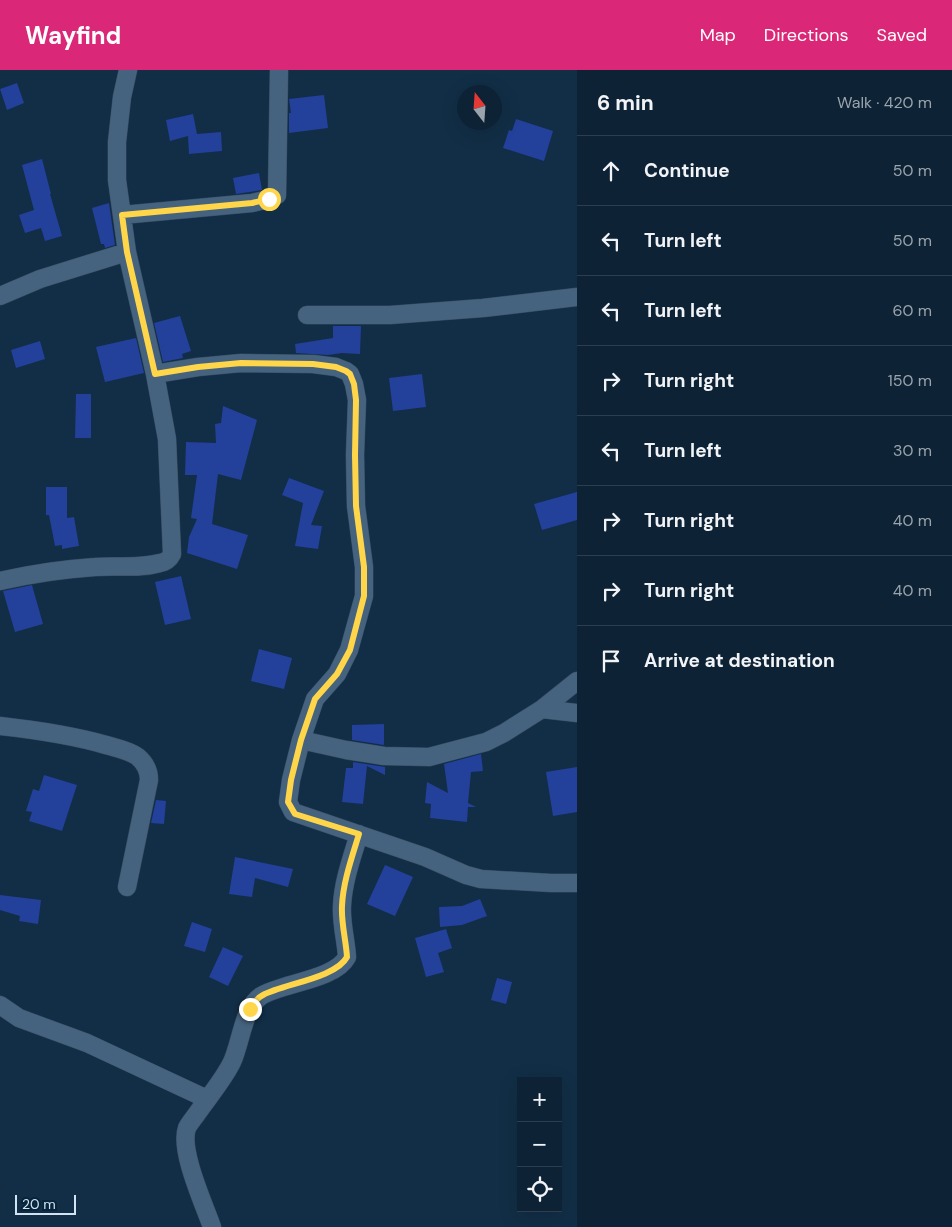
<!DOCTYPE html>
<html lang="en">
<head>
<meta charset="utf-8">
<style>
	:root { --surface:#0d2234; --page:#162a3c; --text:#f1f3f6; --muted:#9aa4ac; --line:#2d3f4f; --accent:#db2777 }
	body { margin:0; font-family:"DM Sans",sans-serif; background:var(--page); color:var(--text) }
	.controls { position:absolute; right:15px; bottom:15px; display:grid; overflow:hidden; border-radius:0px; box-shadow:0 5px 20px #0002 }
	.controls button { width:45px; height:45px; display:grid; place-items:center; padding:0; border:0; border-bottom:1px solid var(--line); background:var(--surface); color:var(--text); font:25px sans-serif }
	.compass { position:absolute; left:457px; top:15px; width:45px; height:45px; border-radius:50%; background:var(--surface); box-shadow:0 5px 20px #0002; rotate:343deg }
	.scale { position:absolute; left:15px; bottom:12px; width:61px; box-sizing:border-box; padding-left:5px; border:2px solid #d2e3f2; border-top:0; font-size:14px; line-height:18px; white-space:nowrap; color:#d2e3f2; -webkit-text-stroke:4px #06243b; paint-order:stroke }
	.stop { position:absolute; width:15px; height:15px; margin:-11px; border:4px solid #ffd54a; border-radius:50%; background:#fff }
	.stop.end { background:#ffd54a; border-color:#fff; box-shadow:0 1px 5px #0008 }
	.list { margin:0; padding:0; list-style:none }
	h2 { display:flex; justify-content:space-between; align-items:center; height:65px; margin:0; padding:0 20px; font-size:21px }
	h2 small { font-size:16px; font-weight:400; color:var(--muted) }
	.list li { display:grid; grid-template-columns:32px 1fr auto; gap:15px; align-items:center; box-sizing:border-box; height:70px; padding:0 20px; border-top:1px solid var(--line) }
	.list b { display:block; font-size:19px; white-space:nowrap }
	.list em { font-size:16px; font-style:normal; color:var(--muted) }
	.icon { flex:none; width:28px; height:28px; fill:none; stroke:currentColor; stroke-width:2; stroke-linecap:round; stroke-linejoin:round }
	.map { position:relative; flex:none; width:577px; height:1157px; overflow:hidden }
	header { display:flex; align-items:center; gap:30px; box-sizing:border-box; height:70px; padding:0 25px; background:var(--accent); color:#fff }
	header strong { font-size:24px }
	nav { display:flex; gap:28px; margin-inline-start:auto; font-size:18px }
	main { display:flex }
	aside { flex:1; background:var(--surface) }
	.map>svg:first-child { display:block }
	.building { fill:#23409b }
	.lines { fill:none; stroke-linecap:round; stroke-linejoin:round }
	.street-casing { stroke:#374b5f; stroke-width:19 }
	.street { stroke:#45637e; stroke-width:18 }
	.route { stroke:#ffd54a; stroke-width:6 }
</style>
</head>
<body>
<header>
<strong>Wayfind</strong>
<nav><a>Map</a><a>Directions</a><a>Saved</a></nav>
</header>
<main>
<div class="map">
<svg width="577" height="1157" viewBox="0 0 577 1157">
	<rect width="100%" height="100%" fill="#112e46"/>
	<path class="building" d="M 17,13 L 24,33 L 7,40 L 0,19 Z
		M 324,25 L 328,58 L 289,63 L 289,43 L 291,43 L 289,29 Z
		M 193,44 L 197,64 L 221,62 L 222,81 L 189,84 L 188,66 L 170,71 L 166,50 Z
		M 516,49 L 553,61 L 544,91 L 503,78 L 509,60 L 512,61 Z
		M 42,89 L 51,124 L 50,124 L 62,166 L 45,171 L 41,158 L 25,163 L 19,145 L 34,140 L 22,95 Z
		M 259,103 L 262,120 L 236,124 L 233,108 Z
		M 109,133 L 115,175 L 105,178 L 104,174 L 101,174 L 92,138 Z
		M 180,246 L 191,281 L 182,284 L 183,288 L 163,292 L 154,253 Z
		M 333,256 L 361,256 L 360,284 L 342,283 L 328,285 L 296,283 L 295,274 L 333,268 Z
		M 136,268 L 144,303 L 105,312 L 96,277 Z
		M 40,271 L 45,289 L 16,298 L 11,280 Z
		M 422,304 L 426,337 L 393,341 L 389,308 Z
		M 76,324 L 91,324 L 91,368 L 75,368 Z
		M 223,336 L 257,350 L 241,410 L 218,404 L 212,454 L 248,465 L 237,499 L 187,483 L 189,467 L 197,449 L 191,448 L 197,405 L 185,405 L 186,372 L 216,373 L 215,354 L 221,353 Z
		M 289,408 L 324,421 L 311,455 L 322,456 L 318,479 L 295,476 L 303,433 L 282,425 Z
		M 46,417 L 67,417 L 67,448 L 74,447 L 79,476 L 62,479 L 62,475 L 55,476 L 49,445 L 46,445 Z
		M 577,422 L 577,450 L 542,460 L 534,434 Z
		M 181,506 L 191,549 L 165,555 L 155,512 Z
		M 32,515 L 43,554 L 15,562 L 3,521 Z
		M 259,579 L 292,588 L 284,619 L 251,611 Z
		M 384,654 L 384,675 L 352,670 L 352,655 Z
		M 481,684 L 483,701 L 471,702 L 468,733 L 476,737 L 468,737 L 467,752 L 430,748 L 431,734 L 425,733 L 427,712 L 448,723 L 444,694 Z
		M 353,692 L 385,697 L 385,705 L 367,696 L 363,734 L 342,732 L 346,698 L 353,698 Z
		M 577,697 L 577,742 L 553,746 L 546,702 Z
		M 44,705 L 77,715 L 62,761 L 29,751 L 32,742 L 26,741 L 33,719 L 39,721 Z
		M 156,730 L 166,731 L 164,754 L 151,753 Z
		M 235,787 L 293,799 L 288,817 L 255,808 L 252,827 L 229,824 Z
		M 385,795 L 413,807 L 395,846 L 367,834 Z
		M 0,825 L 41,830 L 38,854 L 19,851 L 20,846 L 0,840 Z
		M 480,829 L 487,846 L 462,855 L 440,857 L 439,837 L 462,836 Z
		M 192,852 L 212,859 L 205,882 L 184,876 Z
		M 446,859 L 452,878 L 438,883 L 444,902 L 426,907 L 415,868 Z
		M 223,877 L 243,886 L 228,916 L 209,907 Z
		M 497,908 L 512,912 L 506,934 L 491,930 Z"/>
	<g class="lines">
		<defs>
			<path id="street" d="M 122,145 L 252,133 L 269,129 L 277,125 L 279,0
				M 0,226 L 40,209 L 127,182
				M 307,245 L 390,245 L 483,238 L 577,227
				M 155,304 L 198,297 L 241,293 L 313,294 L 336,297 L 346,301 L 350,304 L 354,314 L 357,330 L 355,385 L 356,436 L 364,497 L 364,526 L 349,580 L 337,604 L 315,629 L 301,670 L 291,710 L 288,732 L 293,742 L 425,787 L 466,805 L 481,809 L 551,813 L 577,813
				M 0,511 C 31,504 63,499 95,497 C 117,495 139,499 160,493 C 166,492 169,490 172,484 L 167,369 L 155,304 L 127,182 L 117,110 L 117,72 L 122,27 L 128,0
				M 542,639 L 577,643
				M 0,656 C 36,660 71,665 106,675 C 116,678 129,680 138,687 C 145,693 149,700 149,710 L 127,817
				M 301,670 L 346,680 L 384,686 L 429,687 L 486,672 L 504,663 L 542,639 L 577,611
				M 0,935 L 19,948 L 87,973 L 207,1029
				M 212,1157 C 204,1134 179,1080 187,1058 C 189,1054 193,1049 196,1045 C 207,1029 224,1009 232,992 C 241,973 243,938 261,926 C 281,913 335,910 347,887 C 346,870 341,853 342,836 C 343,812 352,787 359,764"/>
		</defs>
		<use href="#street" class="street-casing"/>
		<use href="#street" class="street"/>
	</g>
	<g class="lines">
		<path class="route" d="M 250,939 C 253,934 257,928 263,925 C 283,914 336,908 347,887 C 346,870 341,853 342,836 C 343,812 352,787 359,764 L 295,744 L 288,732 L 291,710 L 301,670 L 315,629 L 337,604 L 350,580 L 364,526 L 364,497 L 356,436 L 355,385 L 356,330 L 354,314 L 350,304 L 346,301 L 336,297 L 313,294 L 241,293 L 198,297 L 155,304 L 127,182 L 122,145 L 252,133 L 269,129"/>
	</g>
</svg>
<div class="controls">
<button>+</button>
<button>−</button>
<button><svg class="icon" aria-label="locate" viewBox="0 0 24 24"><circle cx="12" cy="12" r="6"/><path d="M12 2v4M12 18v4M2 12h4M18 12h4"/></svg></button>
</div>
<svg class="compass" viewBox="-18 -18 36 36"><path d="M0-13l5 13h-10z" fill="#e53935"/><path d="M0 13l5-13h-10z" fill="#9aa4ac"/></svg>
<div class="scale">20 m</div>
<div class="stop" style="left:269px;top:129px"></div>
<div class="stop end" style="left:250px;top:939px"></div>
</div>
<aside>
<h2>6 min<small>Walk · 420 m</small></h2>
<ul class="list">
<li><svg class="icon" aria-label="ahead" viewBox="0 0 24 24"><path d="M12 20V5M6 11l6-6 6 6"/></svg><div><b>Continue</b></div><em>50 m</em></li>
<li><svg class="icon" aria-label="left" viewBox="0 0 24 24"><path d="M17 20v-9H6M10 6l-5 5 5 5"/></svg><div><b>Turn left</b></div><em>50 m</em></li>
<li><svg class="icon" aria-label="left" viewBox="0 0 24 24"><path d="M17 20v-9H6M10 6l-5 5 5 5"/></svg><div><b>Turn left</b></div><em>60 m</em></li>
<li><svg class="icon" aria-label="right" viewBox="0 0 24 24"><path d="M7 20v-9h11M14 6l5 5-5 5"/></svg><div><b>Turn right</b></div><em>150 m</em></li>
<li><svg class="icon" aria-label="left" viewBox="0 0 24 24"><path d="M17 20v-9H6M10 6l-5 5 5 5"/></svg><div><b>Turn left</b></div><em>30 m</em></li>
<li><svg class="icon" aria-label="right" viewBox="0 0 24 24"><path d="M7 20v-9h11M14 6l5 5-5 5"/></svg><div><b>Turn right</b></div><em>40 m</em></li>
<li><svg class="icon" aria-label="right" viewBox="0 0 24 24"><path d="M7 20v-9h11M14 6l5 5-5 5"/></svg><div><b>Turn right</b></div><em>40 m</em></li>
<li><svg class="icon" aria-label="arrive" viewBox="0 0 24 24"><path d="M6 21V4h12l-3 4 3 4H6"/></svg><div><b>Arrive at destination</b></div></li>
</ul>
</aside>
</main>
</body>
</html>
